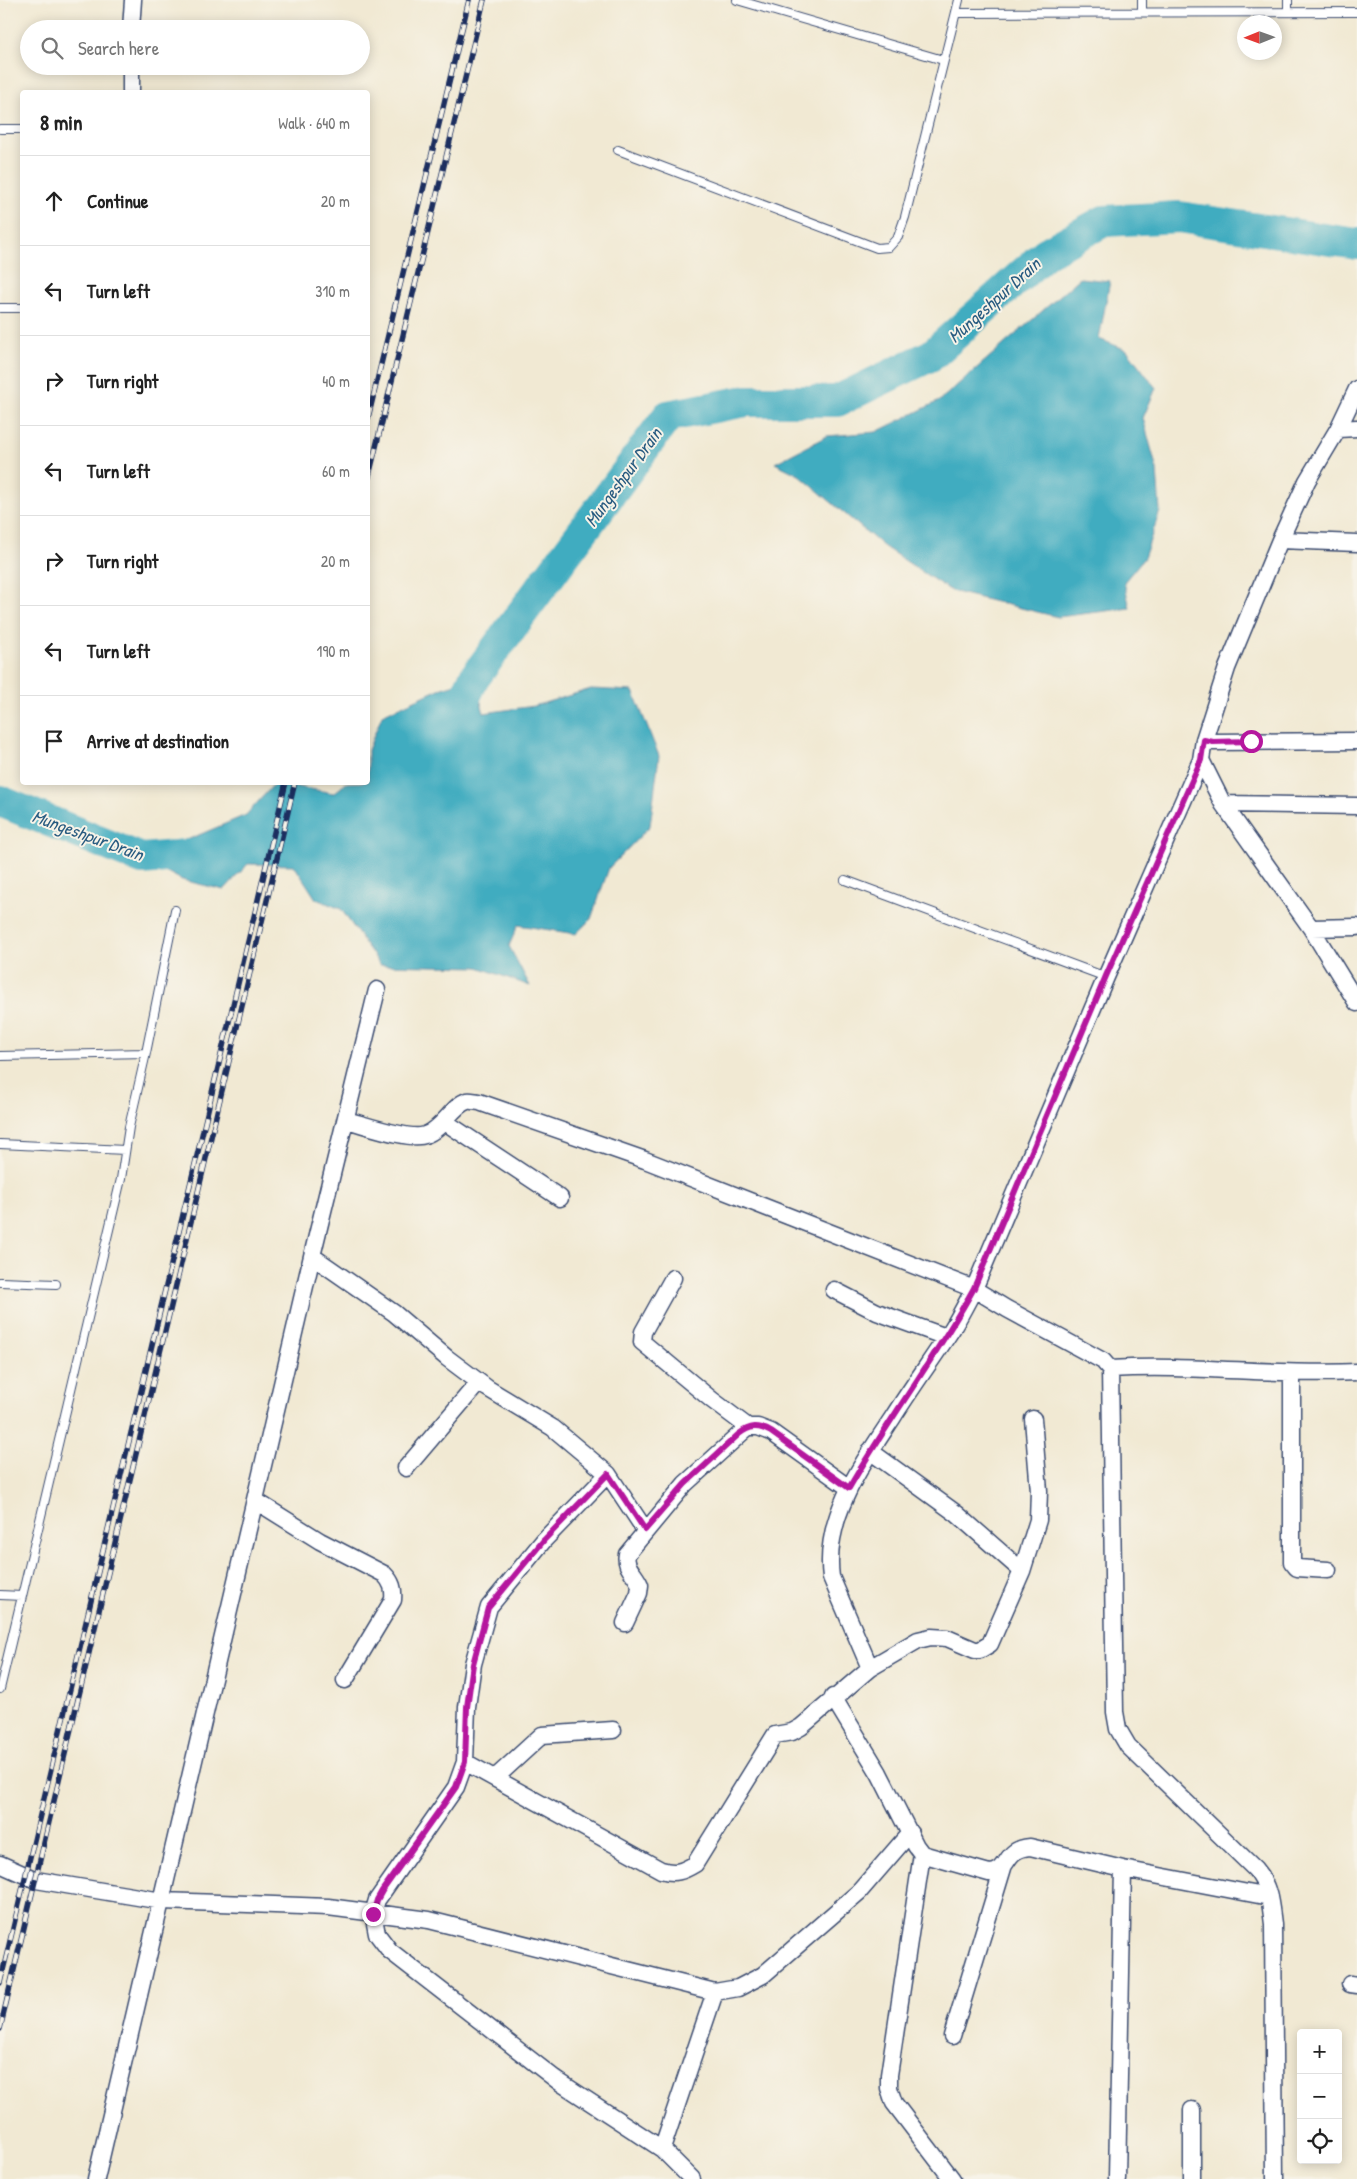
<!DOCTYPE html>
<html lang="en">
<head>
<meta charset="utf-8">
<style>
	:root { --surface:#fff; --page:#f6f6f6; --text:#222; --muted:#767676; --line:#e0e0e0 }
	body { margin:0; font-family:"Patrick Hand",sans-serif; background:var(--page); color:var(--text) }
	.controls { position:absolute; right:15px; bottom:15px; display:grid; overflow:hidden; border-radius:5px; box-shadow:0 2px 12px #0003 }
	.controls button { width:45px; height:45px; display:grid; place-items:center; padding:0; border:0; border-bottom:1px solid var(--line); background:var(--surface); color:var(--text); font:25px sans-serif }
	.compass { position:absolute; left:1237px; top:15px; width:45px; height:45px; border-radius:50%; background:var(--surface); box-shadow:0 2px 12px #0003; rotate:269deg }
	.stop { position:absolute; width:15px; height:15px; margin:-11px; border:4px solid #b5179e; border-radius:50%; background:#fff }
	.stop.end { background:#b5179e; border-color:#fff; box-shadow:0 1px 5px #0008 }
	.list { margin:0; padding:0; list-style:none }
	h2 { display:flex; justify-content:space-between; align-items:center; height:65px; margin:0; padding:0 20px; font-size:21px }
	h2 small { font-size:16px; font-weight:400; color:var(--muted) }
	.list li { display:grid; grid-template-columns:32px 1fr auto; gap:15px; align-items:center; box-sizing:border-box; height:90px; padding:0 20px; border-top:1px solid var(--line) }
	.list b { display:block; font-size:19px; white-space:nowrap }
	.list em { font-size:16px; font-style:normal; color:var(--muted) }
	.icon { flex:none; width:28px; height:28px; fill:none; stroke:currentColor; stroke-width:2; stroke-linecap:round; stroke-linejoin:round }
	.map { position:relative; flex:none; width:1357px; height:2179px; overflow:hidden }
	.search { position:absolute; background:var(--surface); box-shadow:0 2px 12px #0003; left:20px; top:20px; width:350px; height:55px; display:flex; align-items:center; gap:12px; box-sizing:border-box; padding:0 18px; border-radius:28px; color:var(--muted); font-size:19px }
	.panel { position:absolute; background:var(--surface); box-shadow:0 2px 12px #0003; left:20px; top:90px; width:350px; height:695px; border-radius:5px }
	.map>svg:first-child { display:block }
	.water { fill:#41acc0; stroke:#2e6e8f }
	.lines { fill:none; stroke-linecap:round; stroke-linejoin:round }
	.river { stroke:#41acc0; stroke-width:32 }
	.service-casing { stroke:#3b4b70; stroke-width:10 }
	.minor-casing { stroke:#3b4b70; stroke-width:19 }
	.service { stroke:#fff; stroke-width:8 }
	.minor { stroke:#fff; stroke-width:16 }
	.rail-casing { stroke:#1b2f5e; stroke-width:5.5 }
	.rail { stroke:#f7f3e8; stroke-width:4; stroke-dasharray:11; stroke-linecap:butt }
	.route { stroke:#b5179e; stroke-width:6 }
	.labels { text-anchor:middle; dominant-baseline:central; stroke-width:4; stroke-linejoin:round; paint-order:stroke }
	.water-label { font-size:18px; font-style:italic; fill:#285b80; stroke:#f7f3e8 }
</style>
</head>
<body>
<div class="map">
<svg width="1357" height="2179" viewBox="0 0 1357 2179">
	<rect width="100%" height="100%" fill="#f7f3e8"/>
	<filter id="ink" filterUnits="userSpaceOnUse"><feTurbulence type="fractalNoise" baseFrequency=".02" numOctaves="2"/><feDisplacementMap in="SourceGraphic" scale="10" xChannelSelector="R" yChannelSelector="G"/><feConvolveMatrix kernelMatrix="1 2 1 2 8 2 1 2 1" color-interpolation-filters="sRGB"/></filter>
	<filter id="wash" filterUnits="userSpaceOnUse"><feTurbulence type="fractalNoise" baseFrequency=".0096" numOctaves="4" result="noise"/><feDisplacementMap in="SourceGraphic" scale="20" xChannelSelector="R" yChannelSelector="G"/><feGaussianBlur stdDeviation="1.12" result="paint"/><feColorMatrix in="noise" values="0 0 0 0 0 0 0 0 0 0 0 0 0 0 0 0 0 1.4 0 .05"/><feComposite in="paint" operator="in"/></filter>
	<g filter="url(#wash)">
		<rect width="100%" height="100%" fill="#f1e9d3"/>
		<path class="water" d="M 1080,278 L 1110,281 L 1099,339 L 1127,350 L 1156,388 L 1143,418 L 1157,470 L 1160,511 L 1144,558 L 1124,582 L 1130,608 L 1058,617 L 951,591 L 883,546 L 799,475 L 775,463 L 827,436 L 876,432 L 939,401 Z
			M 474,678 L 484,713 L 534,706 L 591,689 L 633,691 L 659,756 L 650,826 L 609,868 L 591,919 L 576,934 L 518,925 L 509,946 L 530,986 L 478,967 L 380,965 L 341,909 L 316,899 L 294,865 L 248,864 L 224,890 L 182,880 L 142,859 L 246,815 L 275,783 L 334,793 L 346,783 L 368,782 L 368,750 L 382,715 L 439,689 Z"/>
		<g class="lines">
			<path class="river" d="M 455,718 L 474,678 L 668,416 L 746,401 L 837,401 L 932,355 L 1046,253 L 1104,221 L 1179,217 L 1357,244
				M 0,801 L 142,859 L 187,855"/>
		</g>
	</g>
	<g filter="url(#ink)">
		<g class="lines">
			<defs>
				<path id="service" d="M 737,0 L 943,60
					M 1142,12 L 1142,0
					M 1288,12 L 1288,0
					M 956,13 L 1357,12
					M 0,129 L 22,129
					M 618,150 L 877,248 L 889,247 L 898,237 L 905,217 L 959,0
					M 0,308 L 22,308
					M 845,880 L 1106,977
					M 0,1056 L 146,1053
					M 0,1144 L 125,1150
					M 0,1282 L 56,1284
					M 0,1595 L 22,1596
					M 0,1689 L 121,1179 L 129,1127 L 146,1053 L 175,910"/>
				<path id="minor" d="M 131,29 L 133,0
					M 131,66 L 131,92
					M 1338,429 L 1357,428
					M 1280,540 L 1357,543
					M 1204,740 L 1213,742 L 1357,741
					M 1201,760 L 1223,804 L 1311,928 L 1357,1003
					M 1223,804 L 1357,806
					M 1311,928 L 1357,927
					M 346,1120 C 363,1124 410,1141 425,1135 C 442,1130 453,1105 467,1101 C 470,1100 476,1102 479,1102 L 645,1160 L 974,1289 L 1106,977 L 1201,760 L 1204,740 L 1227,668 L 1280,540 L 1307,481 L 1338,429 L 1357,389
					M 445,1122 L 560,1198
					M 312,1256 L 394,1313 L 447,1358 L 487,1388 L 553,1428 L 608,1474 L 645,1530
					M 673,1278 L 643,1332 L 642,1342 L 712,1400 L 748,1427
					M 834,1290 L 877,1312 L 946,1337
					M 1110,1369 C 1193,1364 1275,1376 1357,1372
					M 1292,1373 L 1292,1562 L 1297,1568 L 1328,1570
					M 870,1451 L 957,1514 L 1022,1571
					M 406,1468 L 479,1382
					M 608,1474 L 544,1540 L 489,1607 L 473,1664 L 467,1707 L 465,1762 L 456,1787 L 377,1900 L 373,1913 L 377,1934 L 390,1951 L 558,2081 L 662,2149 L 692,2179
					M 256,1501 L 320,1541 L 384,1574 C 392,1582 394,1589 393,1600 L 345,1680
					M 625,1623 L 639,1593 L 640,1585 C 635,1573 624,1567 627,1554 L 685,1484 L 748,1427 L 758,1427 L 771,1432 L 849,1488
					M 870,1668 L 831,1577 C 823,1518 862,1464 893,1417 C 912,1387 933,1358 952,1329 C 960,1316 967,1302 974,1289 L 1007,1309 L 1103,1361 L 1110,1369 L 1115,1712 L 1118,1729 L 1128,1746 L 1255,1869 C 1270,1887 1270,1902 1273,1924 L 1275,2179
					M 833,1697 L 879,1773 L 916,1846 L 922,1854 L 989,1873 C 1011,1872 1002,1849 1030,1847 L 1123,1869 L 1269,1897
					M 465,1762 L 661,1870 C 675,1874 682,1872 695,1864 L 775,1735 L 792,1732 L 801,1727 L 870,1668 L 918,1640 L 931,1637 L 947,1638 L 975,1650 L 980,1650 L 990,1644 L 1022,1571 L 1038,1520 L 1039,1491 L 1033,1419
					M 495,1778 L 542,1735 L 613,1730
					M 922,1854 L 889,2075 L 889,2088 L 894,2103 L 952,2179
					M 0,1864 L 36,1880 L 162,1901 L 328,1907 L 429,1920 L 715,1992 L 738,1988 L 763,1975 L 859,1892 L 910,1833
					M 1350,1984 L 1357,1985
					M 952,2036 L 1003,1868
					M 662,2149 L 715,1992
					M 96,2179 L 312,1256 L 377,990
					M 1117,2179 L 1123,1869
					M 1192,2179 L 1192,2110"/>
			</defs>
			<use href="#service" class="service-casing"/>
			<use href="#minor" class="minor-casing"/>
			<use href="#service" class="service"/>
			<use href="#minor" class="minor"/>
			<defs>
				<path id="rail" d="M 368,418 L 469,0
					M 368,480 L 484,0
					M 0,1983 L 286,782
					M 0,2029 L 295,782"/>
			</defs>
			<use href="#rail" class="rail-casing"/>
			<use href="#rail" class="rail"/>
		</g>
	</g>
	<g class="lines" filter="url(#ink)">
		<path class="route" d="M 373,1914 L 377,1900 L 382,1891 L 456,1787 L 465,1762 L 467,1707 L 473,1664 L 488,1608 L 544,1540 L 608,1474 L 645,1530 L 685,1484 L 739,1434 C 750,1425 759,1425 771,1432 L 849,1488 C 888,1420 936,1357 974,1288 L 1106,976 L 1201,760 L 1204,740 L 1213,742 L 1251,741"/>
	</g>
	<g class="labels">
		<g class="water-label">
			<text transform="translate(994 300) rotate(-42)">Mungeshpur Drain</text>
			<text transform="translate(623 477) rotate(-54)">Mungeshpur Drain</text>
			<text transform="translate(88 835) rotate(20)">Mungeshpur Drain</text>
		</g>
	</g>
</svg>
<div class="controls">
<button>+</button>
<button>−</button>
<button><svg class="icon" aria-label="locate" viewBox="0 0 24 24"><circle cx="12" cy="12" r="6"/><path d="M12 2v4M12 18v4M2 12h4M18 12h4"/></svg></button>
</div>
<svg class="compass" viewBox="-18 -18 36 36"><path d="M0-13l5 13h-10z" fill="#e53935"/><path d="M0 13l5-13h-10z" fill="#767676"/></svg>
<div class="stop" style="left:1251px;top:741px"></div>
<div class="stop end" style="left:373px;top:1914px"></div>
<div class="search"><svg class="icon" aria-label="search" viewBox="0 0 24 24"><circle cx="10" cy="10" r="6"/><path d="M15 15l6 6"/></svg>Search here</div>
<section class="panel">
<h2>8 min<small>Walk · 640 m</small></h2>
<ul class="list">
<li><svg class="icon" aria-label="ahead" viewBox="0 0 24 24"><path d="M12 20V5M6 11l6-6 6 6"/></svg><div><b>Continue</b></div><em>20 m</em></li>
<li><svg class="icon" aria-label="left" viewBox="0 0 24 24"><path d="M17 20v-9H6M10 6l-5 5 5 5"/></svg><div><b>Turn left</b></div><em>310 m</em></li>
<li><svg class="icon" aria-label="right" viewBox="0 0 24 24"><path d="M7 20v-9h11M14 6l5 5-5 5"/></svg><div><b>Turn right</b></div><em>40 m</em></li>
<li><svg class="icon" aria-label="left" viewBox="0 0 24 24"><path d="M17 20v-9H6M10 6l-5 5 5 5"/></svg><div><b>Turn left</b></div><em>60 m</em></li>
<li><svg class="icon" aria-label="right" viewBox="0 0 24 24"><path d="M7 20v-9h11M14 6l5 5-5 5"/></svg><div><b>Turn right</b></div><em>20 m</em></li>
<li><svg class="icon" aria-label="left" viewBox="0 0 24 24"><path d="M17 20v-9H6M10 6l-5 5 5 5"/></svg><div><b>Turn left</b></div><em>190 m</em></li>
<li><svg class="icon" aria-label="arrive" viewBox="0 0 24 24"><path d="M6 21V4h12l-3 4 3 4H6"/></svg><div><b>Arrive at destination</b></div></li>
</ul>
</section>
</div>
</body>
</html>
